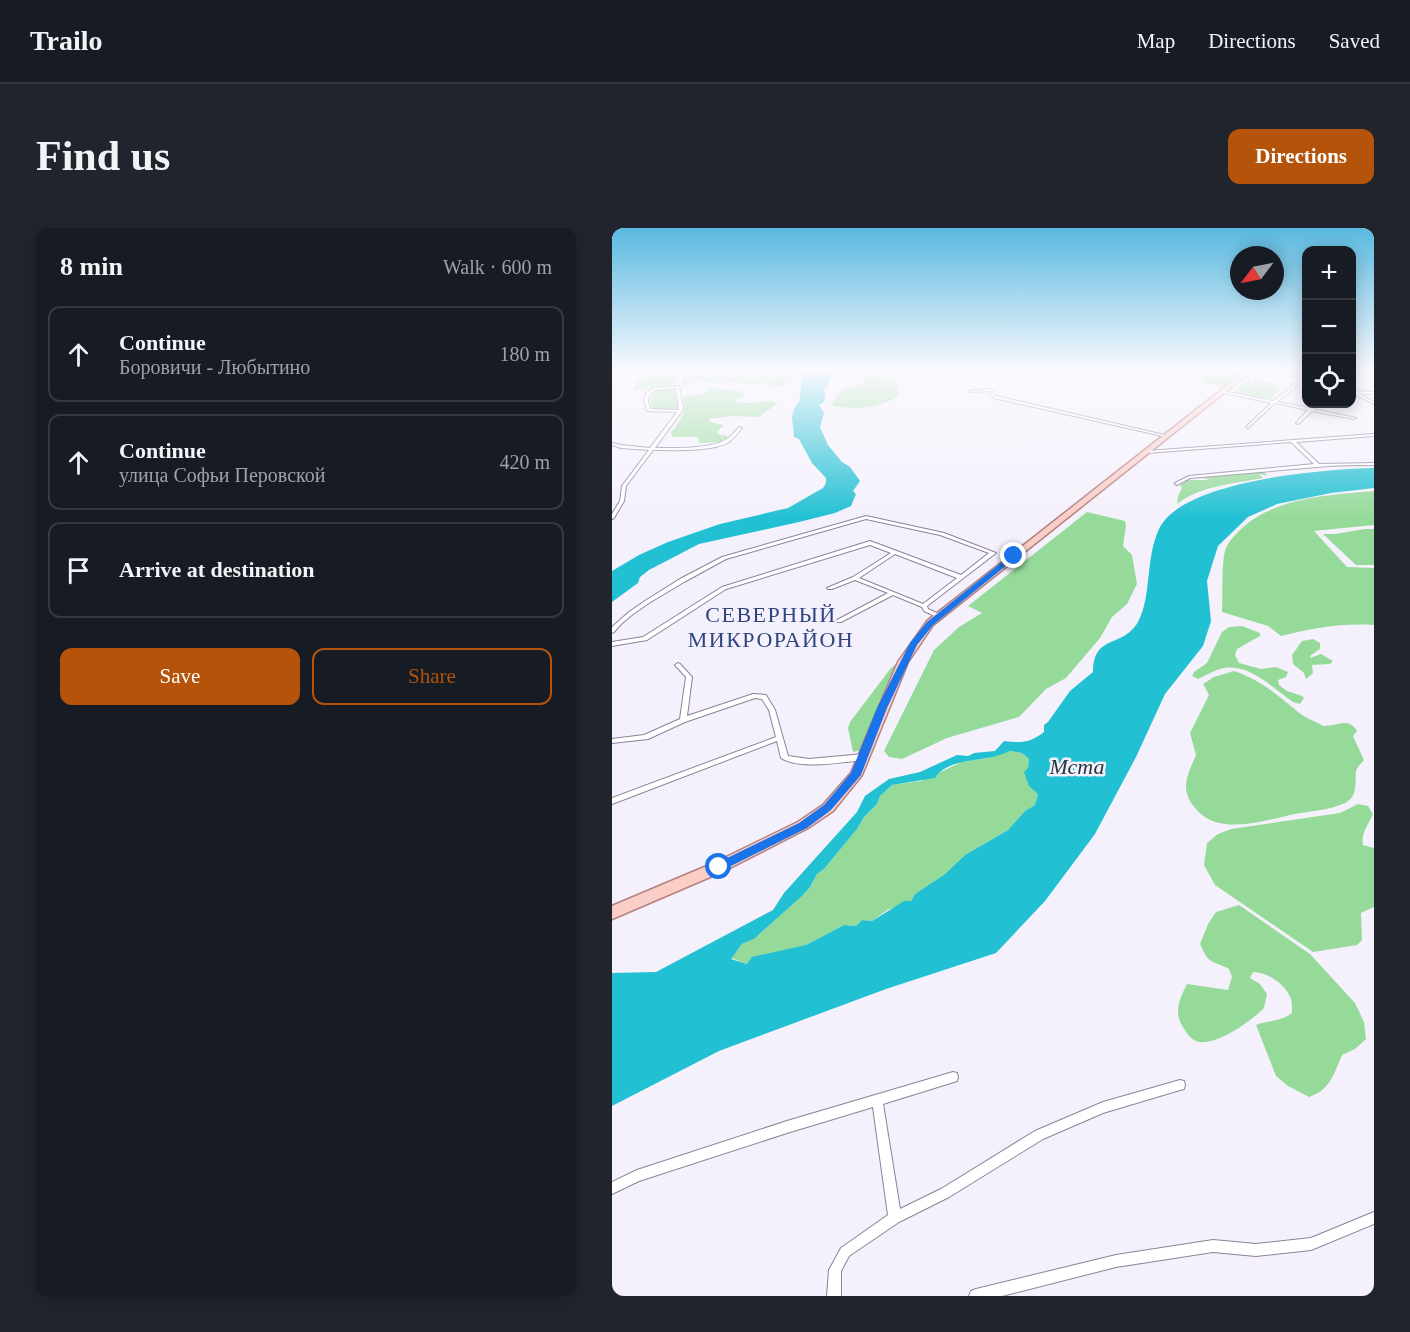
<!DOCTYPE html>
<html lang="en">
<head>
<meta charset="utf-8">
<style>
	:root { --surface:#171b24; --page:#20242c; --text:#f1f3f6; --muted:#9ea1a6; --line:#363941; --accent:#b45309 }
	body { margin:0; font-family:Georgia,serif; background:var(--page); color:var(--text) }
	.controls { position:absolute; right:18px; top:18px; display:grid; overflow:hidden; border-radius:12px; box-shadow:0 3px 15px #0003 }
	.controls button { width:54px; height:54px; display:grid; place-items:center; padding:0; border:0; border-bottom:2px solid var(--line); background:var(--surface); color:var(--text); font:30px sans-serif }
	.compass { position:absolute; left:618px; top:18px; width:54px; height:54px; border-radius:50%; background:var(--surface); box-shadow:0 3px 15px #0003; rotate:238deg }
	.stop { position:absolute; width:18px; height:18px; margin:-14px; border:4px solid #1a73e8; border-radius:50%; background:#fff }
	.stop.end { background:#1a73e8; border-color:#fff; box-shadow:0 2px 6px #0008 }
	.list { margin:0; padding:0; list-style:none }
	h2 { display:flex; justify-content:space-between; align-items:center; height:78px; margin:0; padding:0 24px; font-size:26px }
	h2 small { font-size:20px; font-weight:400; color:var(--muted) }
	.list li { display:grid; grid-template-columns:39px 1fr auto; gap:18px; align-items:center; box-sizing:border-box; height:96px; margin:0 12px 12px; padding:0 12px; border:2px solid var(--line); border-radius:12px }
	.list b { display:block; font-size:22px; white-space:nowrap }
	.list p { margin:0; font-size:20px; white-space:nowrap; color:var(--muted) }
	.list em { font-size:20px; font-style:normal; color:var(--muted) }
	.actions { display:flex; gap:12px; padding:18px 24px }
	.actions a { flex:1; padding:14px 0; border:2px solid var(--accent); border-radius:12px; text-align:center; font-size:21px; color:var(--accent) }
	.actions .main { background:var(--accent); color:#fff }
	.icon { flex:none; width:33px; height:33px; fill:none; stroke:currentColor; stroke-width:2; stroke-linecap:round; stroke-linejoin:round }
	.map { position:relative; flex:none; width:762px; height:1068px; overflow:hidden; border-radius:12px }
	header { display:flex; align-items:center; gap:36px; box-sizing:border-box; height:84px; padding:0 30px; background:var(--surface); border-bottom:2px solid var(--line) }
	header strong { font-size:28px }
	nav { display:flex; gap:33px; margin-inline-start:auto; font-size:21px }
	.intro { display:flex; align-items:center; justify-content:space-between; box-sizing:border-box; height:144px; padding:0 36px }
	h1 { margin:0; font-size:42px }
	.button { padding:15px 27px; border-radius:12px; background:var(--accent); color:#fff; font-size:21px; font-weight:700 }
	main { display:flex; gap:36px; padding:0 36px }
	aside { flex:1; background:var(--surface); border-radius:12px; box-shadow:0 3px 15px #0003 }
	.map>svg:first-child { display:block }
	.green { fill:#96da9a }
	.water { fill:#22c0d3; fill-rule:evenodd }
	.lines { fill:none; stroke-linecap:round; stroke-linejoin:round }
	.river { fill:#22c0d3; fill-rule:evenodd }
	.minor-casing { stroke:#8c8299; stroke-width:2 }
	.primary-casing { stroke:#b4817e; stroke-width:3 }
	.minor { fill:#fff; fill-rule:evenodd }
	.primary { fill:#facdc7; fill-rule:evenodd }
	.route { fill:#1a73e8 }
	.labels { text-anchor:middle; dominant-baseline:central; stroke-width:5; stroke-linejoin:round; paint-order:stroke }
	.neighbourhood-label { font-size:22px; letter-spacing:1.5px; fill:#2f457e; stroke:#f5f1fc }
	.water-label { font-size:22px; font-style:italic; fill:#21393d; stroke:#f5f1fc }
</style>
</head>
<body>
<header>
<strong>Trailo</strong>
<nav><a>Map</a><a>Directions</a><a>Saved</a></nav>
</header>
<div class="intro"><h1>Find us</h1><a class="button">Directions</a></div>
<main>
<aside>
<h2>8 min<small>Walk · 600 m</small></h2>
<ul class="list">
<li><svg class="icon" aria-label="ahead" viewBox="0 0 24 24"><path d="M12 20V5M6 11l6-6 6 6"/></svg><div><b>Continue</b><p>Боровичи - Любытино</p></div><em>180 m</em></li>
<li><svg class="icon" aria-label="ahead" viewBox="0 0 24 24"><path d="M12 20V5M6 11l6-6 6 6"/></svg><div><b>Continue</b><p>улица Софьи Перовской</p></div><em>420 m</em></li>
<li><svg class="icon" aria-label="arrive" viewBox="0 0 24 24"><path d="M6 21V4h12l-3 4 3 4H6"/></svg><div><b>Arrive at destination</b></div></li>
</ul>
<div class="actions"><a class="main">Save</a><a>Share</a></div>
</aside>
<div class="map">
<svg width="762" height="1068" viewBox="0 0 762 1068">
	<rect width="100%" height="100%" fill="#f5f1fc"/>
	<path class="green" d="M 47,141 L 68,141 L 63,158 L 21,162 L 27,151 Z
		M 77,141 L 188,141 L 177,157 L 156,159 L 157,154 L 134,148 L 151,154 L 148,157 L 113,153 L 110,151 L 109,155 L 87,153 L 90,151 L 70,157 L 72,147 L 76,144 L 72,142 Z
		M 249,141 L 270,141 L 274,151 L 285,154 L 287,168 C 268,180 241,183 219,177 L 230,161 L 250,157 L 252,151 Z
		M 587,141 L 633,142 L 611,160 L 590,154 L 591,152 L 587,151 L 592,146 L 585,143 Z
		M 640,151 L 663,156 L 662,158 L 669,160 L 660,170 L 652,171 L 622,165 L 636,152 L 640,157 L 638,158 L 645,156 L 656,160 L 642,156 Z
		M 64,160 L 63,168 L 67,177 L 64,182 L 42,182 L 38,177 L 42,162 Z
		M 98,160 L 129,163 L 132,168 L 123,171 L 125,174 C 139,178 154,170 166,175 L 147,189 L 119,188 L 97,191 L 98,194 L 112,197 L 105,204 L 108,207 L 116,208 L 107,214 L 87,215 L 86,209 L 60,209 L 59,204 C 68,195 76,182 71,169 L 90,166 Z
		M 651,243 L 656,248 L 647,246 L 651,250 C 622,256 589,257 565,276 L 566,268 L 570,260 L 568,257 L 576,252 L 598,252 L 591,250 Z
		M 762,263 L 762,297 L 702,303 L 735,339 L 762,340 L 762,397 C 730,395 701,400 669,408 L 656,398 L 610,384 C 611,370 609,331 614,320 C 617,313 623,307 628,302 C 662,269 717,267 762,263 Z
		M 475,284 L 513,293 L 514,297 L 511,318 L 520,327 L 525,356 L 515,376 L 500,389 L 488,410 L 454,450 L 434,461 L 407,489 L 335,510 L 290,531 L 277,529 L 272,523 L 322,422 L 347,399 L 370,385 L 356,378 Z
		M 753,301 L 762,301 L 762,337 L 744,337 L 711,306 L 723,306 Z
		M 630,398 L 648,405 L 648,408 L 625,421 L 623,427 L 627,435 L 649,441 L 664,439 L 676,444 L 674,449 L 666,452 L 667,457 L 675,463 L 690,468 L 692,470 L 688,476 L 681,474 C 660,460 636,433 608,441 C 601,443 593,448 586,451 L 580,448 L 582,444 L 595,435 L 610,404 L 617,399 Z
		M 701,411 L 708,415 L 708,421 L 699,427 L 698,430 L 709,426 L 721,433 L 718,436 L 700,437 L 701,445 L 694,451 L 692,445 L 681,436 L 680,427 L 690,413 Z
		M 288,433 L 249,522 L 241,524 L 236,500 L 238,494 L 279,440 Z
		M 622,443 C 647,451 667,468 686,484 C 693,490 703,493 711,498 C 724,499 736,488 745,503 L 741,508 L 752,532 C 750,535 745,539 744,543 C 743,554 746,569 733,575 C 719,582 699,583 683,586 C 653,592 607,609 584,581 C 567,562 575,548 584,527 L 578,505 L 597,467 L 591,456 L 602,449 Z
		M 398,523 L 410,525 L 417,531 L 416,540 L 426,566 L 423,577 L 413,583 L 396,602 L 353,627 L 333,646 L 303,666 L 299,673 L 275,682 L 260,693 L 250,692 L 244,698 L 232,697 L 194,717 L 135,736 L 119,730 L 130,716 L 142,711 L 190,668 L 198,659 L 205,646 L 212,641 L 245,601 L 252,589 L 265,576 L 268,568 L 280,557 L 309,553 L 350,534 L 376,530 Z
		M 746,576 L 756,578 L 761,586 C 756,598 749,604 751,617 L 762,620 L 762,679 L 749,685 L 750,712 L 745,717 L 701,724 L 603,657 L 592,637 L 595,615 L 606,606 L 619,601 L 728,585 Z
		M 627,677 L 698,726 L 743,775 L 752,794 L 754,811 L 743,821 L 730,827 C 722,846 718,862 697,869 L 676,858 L 664,848 L 644,797 C 657,792 668,794 680,785 C 680,781 680,774 679,771 C 674,756 655,744 641,744 L 638,750 L 648,756 L 655,766 L 652,780 C 639,793 606,817 587,814 C 579,812 575,806 571,799 C 561,784 568,770 575,756 L 616,762 L 620,749 L 617,741 C 598,731 598,738 588,716 L 596,696 L 604,684 Z"/>
	<path class="water" d="M 194,141 L 220,141 L 216,159 L 211,162 L 214,165 L 212,174 L 207,177 L 212,185 L 208,199 L 216,217 L 230,234 L 238,239 L 248,253 L 241,263 L 244,266 L 239,278 L 223,285 L 187,294 L 87,316 L 37,342 L 28,349 L 26,355 L 0,374 L 0,343 L 27,327 L 56,314 L 108,296 L 176,280 L 211,260 L 214,255 L 214,250 L 200,235 L 187,211 L 182,209 L 180,189 L 183,178 L 187,174 L 191,145 Z
		M 762,240 L 762,260 L 719,265 L 665,276 L 636,289 L 606,318 L 595,353 L 599,393 L 591,418 L 553,466 L 524,529 L 483,606 L 433,673 L 384,725 L 274,761 L 107,823 L 0,878 L 0,745 L 44,744 L 161,682 L 172,665 L 245,584 L 253,568 L 277,551 L 308,544 L 345,527 L 356,528 L 362,525 L 383,523 L 392,513 C 409,515 418,515 432,504 L 432,497 L 436,494 L 458,463 L 481,444 C 482,405 510,421 526,394 C 540,368 533,331 547,301 C 570,252 714,241 762,240 ZM 398,523 L 410,525 L 417,531 L 416,540 L 412,544 L 417,558 L 426,566 L 423,577 L 413,583 L 396,602 L 353,627 L 333,646 L 303,666 L 299,673 L 292,673 L 260,693 L 250,692 L 244,698 L 232,697 L 194,717 L 140,729 L 135,736 L 119,731 L 130,716 L 142,711 L 190,668 L 198,659 L 205,646 L 212,641 L 245,601 L 252,589 L 265,576 L 268,568 L 280,557 L 323,550 C 332,534 359,533 375,530 C 383,529 391,526 398,523 Z"/>
	<g class="lines">
		<path class="river" d="M 0,142 L 3,145 L 0,147 Z"/>
		<defs>
			<path id="minor" d="M 670,141 L 675,141 L 671,143 L 692,149 L 690,150 L 665,143 Z
				M 740,145 L 762,145 L 762,147 L 740,147 Z
				M 681,156 L 684,157 L 684,159 L 665,174 L 698,180 L 702,176 L 706,176 L 701,181 L 744,190 L 742,191 L 700,183 L 686,196 L 684,195 L 685,194 L 696,182 L 663,175 L 636,200 L 634,199 L 635,198 L 659,175 L 608,164 L 610,163 L 661,173 L 681,158 L 679,157 Z
				M 67,158 L 71,180 L 70,183 L 43,220 C 61,220 98,221 113,212 C 119,209 123,204 127,199 L 130,200 C 126,205 122,210 117,214 C 101,224 60,222 41,222 L 14,258 L 12,273 L 2,290 L 0,291 L 0,286 L 8,273 L 10,258 L 37,222 L 9,220 L 0,217 L 0,215 L 9,217 L 38,220 L 65,184 L 35,183 L 32,172 L 34,165 L 42,160 ZM 64,160 L 67,182 L 38,181 L 36,172 L 38,166 L 43,162 Z
				M 378,161 L 384,168 L 557,208 L 555,209 L 382,170 L 377,163 L 359,164 L 357,163 Z
				M 740,163 L 762,164 L 762,166 L 747,166 L 762,174 L 762,176 L 740,165 Z
				M 762,206 L 762,208 L 684,214 L 707,236 L 762,235 L 762,237 C 743,237 723,237 705,239 L 578,250 L 565,257 L 563,256 L 563,255 L 577,248 L 702,236 L 679,214 L 535,225 L 533,224 L 535,223 Z
				M 254,288 L 332,305 L 384,325 L 315,378 L 316,381 L 329,387 L 329,389 L 327,390 L 312,383 L 310,379 L 281,367 L 229,394 L 225,394 L 225,392 L 276,365 L 243,352 L 220,361 L 216,361 L 215,360 L 241,349 L 279,325 L 258,317 L 114,361 L 35,412 L 0,418 L 0,414 L 31,409 L 110,359 L 258,313 L 349,347 L 377,325 L 328,307 L 254,291 L 114,331 L 72,354 L 37,375 L 21,386 L 9,396 L 2,404 L 0,405 L 0,399 L 17,384 L 33,373 L 68,351 L 110,329 ZM 283,326 L 345,350 L 311,376 L 247,350 Z
				M 66,435 L 68,436 L 80,449 L 75,488 L 141,466 L 154,467 L 163,482 L 176,528 L 197,531 L 252,526 L 256,529 L 252,532 C 231,534 187,542 169,530 L 165,513 L 0,576 L 0,570 L 164,509 L 157,482 L 150,471 L 143,470 L 73,494 L 36,511 L 0,515 L 0,511 L 32,507 L 68,491 L 74,449 L 63,437 Z
				M 341,844 L 345,845 L 346,849 L 345,853 L 271,876 L 288,981 L 329,961 L 423,903 L 491,874 L 568,852 L 572,853 L 573,857 L 572,861 L 568,862 L 491,885 L 431,911 L 337,969 L 287,994 L 237,1028 L 229,1043 L 229,1068 L 215,1068 L 217,1042 L 229,1020 L 276,987 L 261,879 L 175,905 L 27,953 L 0,966 L 0,954 L 25,942 L 175,893 Z
				M 762,984 L 762,996 L 699,1022 L 644,1028 L 601,1024 L 504,1039 L 390,1068 L 357,1068 L 359,1063 L 364,1061 L 504,1027 L 601,1012 L 644,1016 L 699,1010 Z"/>
			<path id="primary" d="M 636,141 L 642,141 L 321,397 L 296,434 L 250,547 L 221,583 L 196,600 L 112,643 L 0,691 L 0,678 L 102,635 L 186,594 L 211,577 L 239,545 L 286,434 L 315,393 Z"/>
		</defs>
		<use href="#minor" class="minor-casing"/>
		<use href="#primary" class="primary-casing"/>
		<use href="#minor" class="minor"/>
		<use href="#primary" class="primary"/>
	</g>
	<linearGradient id="sky" x2="0" y2="1"><stop stop-color="#59b9e0"/><stop offset="0.49" stop-color="#faf9fe"/><stop offset="1" stop-color="#faf9fe" stop-opacity="0"/></linearGradient>
	<rect width="762" height="290" fill="url(#sky)"/>
	<path class="route" d="M 400,326 L 406,328 L 321,397 L 305,417 L 275,480 L 249,547 L 219,582 L 195,600 L 111,642 L 103,642 L 103,636 L 187,595 L 212,577 L 239,545 L 265,480 L 298,415 L 315,394 Z"/>
	<g class="labels">
		<g class="neighbourhood-label">
			<text x="159" y="386">СЕВЕРНЫЙ<tspan x="159" dy="25">МИКРОРАЙОН</tspan></text>
		</g>
		<g class="water-label">
			<text x="465" y="538">Мста</text>
		</g>
	</g>
</svg>
<div class="controls">
<button>+</button>
<button>−</button>
<button><svg class="icon" aria-label="locate" viewBox="0 0 24 24"><circle cx="12" cy="12" r="6"/><path d="M12 2v4M12 18v4M2 12h4M18 12h4"/></svg></button>
</div>
<svg class="compass" viewBox="-18 -18 36 36"><path d="M0-13l5 13h-10z" fill="#e53935"/><path d="M0 13l5-13h-10z" fill="#9ea1a6"/></svg>
<div class="stop" style="left:107px;top:639px"></div>
<div class="stop end" style="left:402px;top:328px"></div>
</div>
</main>
</body>
</html>
